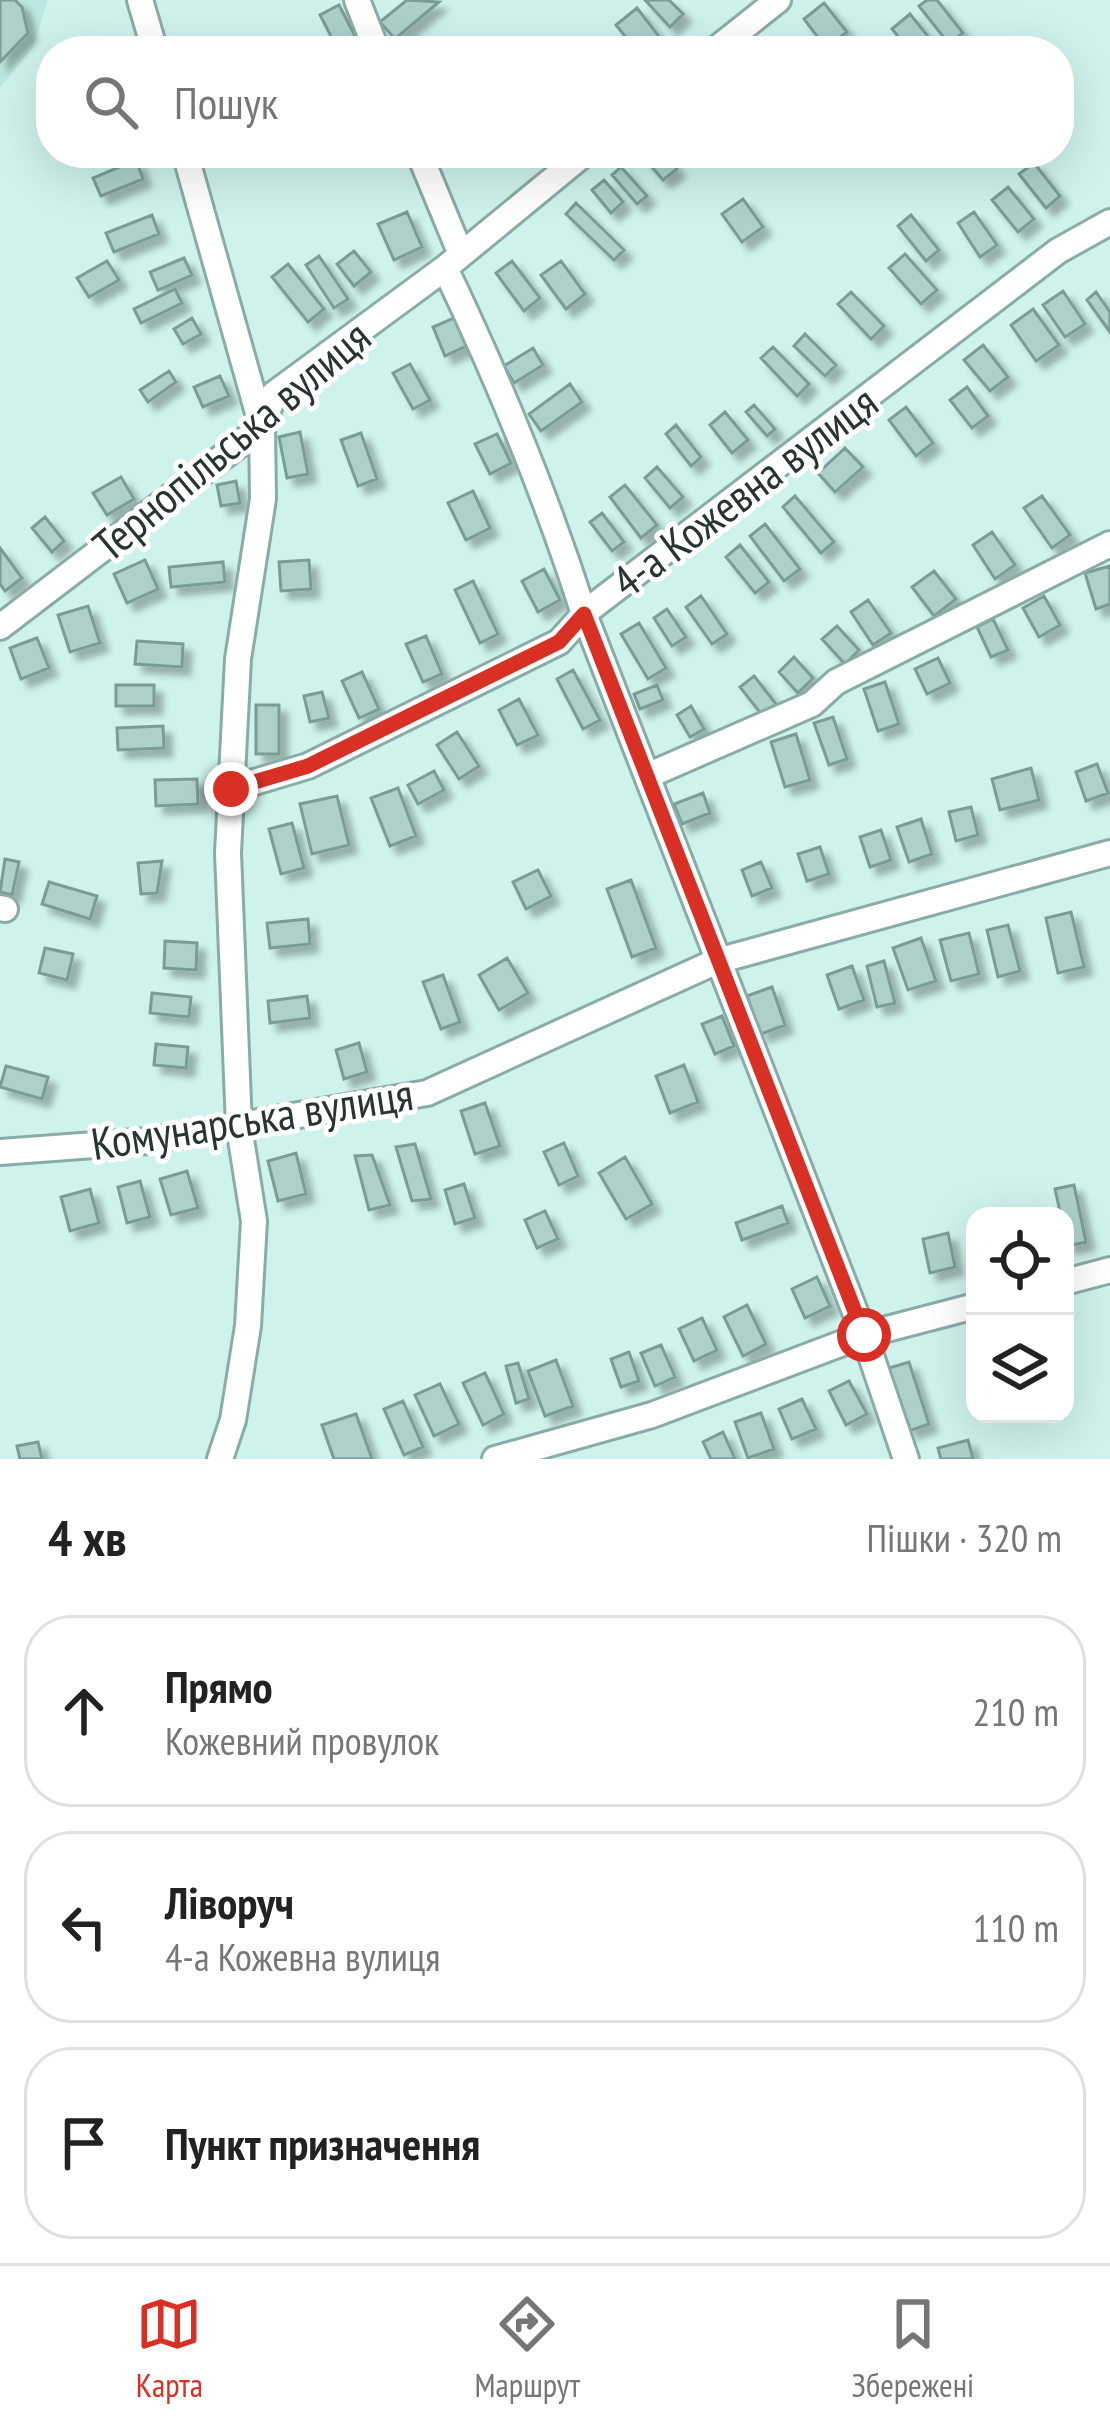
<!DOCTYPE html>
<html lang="uk">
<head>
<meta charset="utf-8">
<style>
	:root { --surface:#fff; --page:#f6f6f6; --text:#222; --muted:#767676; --line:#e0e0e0; --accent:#d93025 }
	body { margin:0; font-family:"PT Sans Narrow",sans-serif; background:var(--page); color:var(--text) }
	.controls { position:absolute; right:36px; bottom:36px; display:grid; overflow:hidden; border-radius:24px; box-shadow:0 12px 48px #0002 }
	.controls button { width:108px; height:108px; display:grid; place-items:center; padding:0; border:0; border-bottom:3px solid var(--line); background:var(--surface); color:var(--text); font:60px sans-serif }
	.stop { position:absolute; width:36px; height:36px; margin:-27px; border:9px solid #d93025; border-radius:50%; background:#fff }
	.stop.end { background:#d93025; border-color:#fff; box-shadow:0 3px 12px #0008 }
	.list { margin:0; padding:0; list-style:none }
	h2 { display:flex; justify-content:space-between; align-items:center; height:156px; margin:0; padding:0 48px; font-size:51px }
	h2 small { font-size:39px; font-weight:400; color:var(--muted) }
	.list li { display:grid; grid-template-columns:78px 1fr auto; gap:36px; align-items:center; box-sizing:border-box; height:192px; margin:0 24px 24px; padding:0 24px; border:3px solid var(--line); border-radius:48px }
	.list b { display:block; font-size:45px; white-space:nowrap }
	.list p { margin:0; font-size:39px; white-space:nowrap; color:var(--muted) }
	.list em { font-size:39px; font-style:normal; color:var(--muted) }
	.icon { flex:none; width:66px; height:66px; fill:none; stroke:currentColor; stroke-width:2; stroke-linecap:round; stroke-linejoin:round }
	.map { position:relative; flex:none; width:1110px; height:1459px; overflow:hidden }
	.search { position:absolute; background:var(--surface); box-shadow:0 12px 48px #0002; left:36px; right:36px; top:36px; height:132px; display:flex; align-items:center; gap:30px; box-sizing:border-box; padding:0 42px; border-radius:48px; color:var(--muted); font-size:45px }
	.sheet { height:804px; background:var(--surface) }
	nav { display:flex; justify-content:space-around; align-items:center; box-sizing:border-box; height:168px; border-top:3px solid var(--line); background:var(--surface); font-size:33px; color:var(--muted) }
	nav a { display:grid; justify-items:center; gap:6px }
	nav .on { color:var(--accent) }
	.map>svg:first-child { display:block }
	.built { fill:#bae7df }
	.building { fill:#add0ca; stroke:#7a9c96; stroke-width:3; filter:url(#shadow) }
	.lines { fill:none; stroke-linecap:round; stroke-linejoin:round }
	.minor-casing { stroke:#8aaca6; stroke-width:30 }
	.minor { stroke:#fff; stroke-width:24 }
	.route { stroke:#d93025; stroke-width:15 }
	.labels { text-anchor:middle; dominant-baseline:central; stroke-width:10; stroke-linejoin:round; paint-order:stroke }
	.street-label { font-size:45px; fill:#263432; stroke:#fff }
</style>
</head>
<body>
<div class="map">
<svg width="1110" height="1459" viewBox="0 0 1110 1459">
	<defs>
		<filter id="shadow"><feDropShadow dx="8" dy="8" stdDeviation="3" flood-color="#0004"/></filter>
	</defs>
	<rect width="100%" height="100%" fill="#cef2ec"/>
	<path class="built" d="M 0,0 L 48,0 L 33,47 L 0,87 Z"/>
	<path class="building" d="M 0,0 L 15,0 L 22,7 L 28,33 L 0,62 Z
		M 407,0 L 439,2 L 395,39 L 380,22 Z
		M 645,0 L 669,0 L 683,14 L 670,27 Z
		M 927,0 L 937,0 L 963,33 L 949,44 L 919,6 Z
		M 824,3 L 847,32 L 826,48 L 804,19 Z
		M 339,5 L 356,38 L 337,48 L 320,15 Z
		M 637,8 L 661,39 L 646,51 L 637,51 L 616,25 Z
		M 910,14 L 935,45 L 928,51 L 910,51 L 892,29 Z
		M 640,153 L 663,153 L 677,169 L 663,180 Z
		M 136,160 L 143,179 L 101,196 L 93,178 Z
		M 1034,163 L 1060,196 L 1046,208 L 1019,174 Z
		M 621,167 L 647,196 L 637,204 L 612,175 Z
		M 604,180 L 623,202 L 611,213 L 592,190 Z
		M 1008,187 L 1034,219 L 1018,232 L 992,200 Z
		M 743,199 L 763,227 L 742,242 L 722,214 Z
		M 576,203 L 624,250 L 614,260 L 566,214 Z
		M 407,212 L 422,247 L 394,260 L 378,224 Z
		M 974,212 L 997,245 L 980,257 L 958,223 Z
		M 152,215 L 159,234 L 114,252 L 106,233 Z
		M 911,215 L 939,250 L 926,261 L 898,226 Z
		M 354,251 L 371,272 L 354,286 L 337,264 Z
		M 905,254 L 937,290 L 921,304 L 889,268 Z
		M 319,256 L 348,299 L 334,308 L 306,265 Z
		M 184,258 L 192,275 L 158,290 L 150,272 Z
		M 107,261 L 119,280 L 89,297 L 77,278 Z
		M 512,261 L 540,298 L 524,311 L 496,273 Z
		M 561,261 L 585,294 L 566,309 L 541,275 Z
		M 288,264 L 324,309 L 308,322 L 272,277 Z
		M 175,289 L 182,303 L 141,323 L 134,309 Z
		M 1063,291 L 1085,324 L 1065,337 L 1043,305 Z
		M 851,292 L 884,326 L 871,339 L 838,304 Z
		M 1096,292 L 1110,312 L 1110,332 L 1087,300 Z
		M 1033,309 L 1059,345 L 1036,361 L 1011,325 Z
		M 192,318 L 201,334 L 183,344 L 174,329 Z
		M 454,318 L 466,346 L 445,356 L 433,327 Z
		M 805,334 L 836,365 L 825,376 L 794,346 Z
		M 983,345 L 1008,377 L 990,391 L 964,360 Z
		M 773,347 L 809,384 L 797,396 L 761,358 Z
		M 533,348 L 543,365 L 514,383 L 504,366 Z
		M 410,364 L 430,400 L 413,409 L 393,373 Z
		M 169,371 L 176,382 L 148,402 L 140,390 Z
		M 220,376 L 229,396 L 203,407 L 194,387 Z
		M 570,384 L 582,402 L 541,431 L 529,414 Z
		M 967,387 L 988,416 L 972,428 L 950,400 Z
		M 754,405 L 775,429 L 767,436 L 746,412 Z
		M 906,407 L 933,443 L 916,456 L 889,420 Z
		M 725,412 L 748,440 L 732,453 L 710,425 Z
		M 676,425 L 701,457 L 691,466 L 666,434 Z
		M 300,432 L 308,474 L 287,478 L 279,437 Z
		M 361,433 L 377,479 L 358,486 L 341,440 Z
		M 497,434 L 511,463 L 490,474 L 475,444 Z
		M 845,448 L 863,467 L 835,492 L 818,473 Z
		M 657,467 L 683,497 L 670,508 L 645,478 Z
		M 121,477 L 134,499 L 107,515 L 93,493 Z
		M 236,481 L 240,503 L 221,506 L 217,485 Z
		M 625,485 L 657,525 L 641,538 L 610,497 Z
		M 473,491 L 490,528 L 466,540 L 448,503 Z
		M 795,496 L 834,542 L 821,553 L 783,507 Z
		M 1042,496 L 1070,535 L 1052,548 L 1024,508 Z
		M 602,513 L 624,542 L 612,551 L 590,522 Z
		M 45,517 L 64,541 L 52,552 L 32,528 Z
		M 765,524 L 800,569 L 784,581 L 750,536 Z
		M 992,532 L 1015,565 L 995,579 L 973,545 Z
		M 740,545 L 769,582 L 755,593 L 726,557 Z
		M 0,548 L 22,578 L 5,591 L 0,584 Z
		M 145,560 L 158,589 L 127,603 L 114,574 Z
		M 309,560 L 311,589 L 281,591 L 279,562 Z
		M 223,562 L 225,582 L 171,587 L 169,567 Z
		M 1110,566 L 1110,604 L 1096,609 L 1085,573 Z
		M 544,569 L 560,600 L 538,612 L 522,581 Z
		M 934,571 L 956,599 L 934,616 L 912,587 Z
		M 473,581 L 498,634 L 480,643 L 455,590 Z
		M 701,596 L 727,634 L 712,644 L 686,607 Z
		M 1044,596 L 1060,625 L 1039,637 L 1023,608 Z
		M 868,600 L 891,633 L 873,645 L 851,612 Z
		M 88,606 L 100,643 L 70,652 L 58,615 Z
		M 667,609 L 686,637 L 672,646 L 654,618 Z
		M 993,619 L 1008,650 L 991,657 L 977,627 Z
		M 639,623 L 666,668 L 648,679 L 621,634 Z
		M 837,626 L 859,650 L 845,664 L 822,639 Z
		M 426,636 L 442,674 L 423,682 L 406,644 Z
		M 37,638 L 49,668 L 21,679 L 10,648 Z
		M 137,641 L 183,644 L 182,667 L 135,664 Z
		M 794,657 L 813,678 L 798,693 L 779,672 Z
		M 938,658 L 950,683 L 927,694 L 915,669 Z
		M 573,670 L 600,720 L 583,729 L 557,679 Z
		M 362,672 L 379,709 L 359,718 L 342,681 Z
		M 754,676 L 776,704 L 762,715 L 740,687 Z
		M 885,682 L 899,724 L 878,731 L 864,689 Z
		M 116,685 L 154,685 L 154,706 L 116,706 Z
		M 657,685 L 663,700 L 640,709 L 634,694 Z
		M 322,692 L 329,718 L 310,722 L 304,696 Z
		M 519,699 L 538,735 L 517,745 L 499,710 Z
		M 256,705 L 279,705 L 279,754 L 256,754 Z
		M 691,706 L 704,729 L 690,737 L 677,715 Z
		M 833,717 L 847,759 L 829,765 L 814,723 Z
		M 163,726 L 164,748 L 118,750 L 117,728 Z
		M 457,732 L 479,766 L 459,779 L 437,745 Z
		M 796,734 L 810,780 L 785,787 L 771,742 Z
		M 1097,764 L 1108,793 L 1086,801 L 1076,772 Z
		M 1031,768 L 1039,800 L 1000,810 L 992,779 Z
		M 434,771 L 444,790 L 418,804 L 408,785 Z
		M 197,779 L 198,804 L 156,806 L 155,780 Z
		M 398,788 L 416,836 L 390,846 L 371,798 Z
		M 703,793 L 710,813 L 682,824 L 674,804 Z
		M 337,796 L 349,845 L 312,854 L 300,804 Z
		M 971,807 L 978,835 L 956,841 L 949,812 Z
		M 921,819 L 932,854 L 909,862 L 897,827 Z
		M 292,823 L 304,868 L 281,874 L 269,829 Z
		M 881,830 L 891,860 L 870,867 L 860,837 Z
		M 820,847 L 829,874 L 807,881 L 798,854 Z
		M 5,859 L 19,862 L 12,895 L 0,892 Z
		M 162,861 L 157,893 L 141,894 L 138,863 Z
		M 761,862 L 772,888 L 752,896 L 742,870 Z
		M 538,870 L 551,896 L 526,909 L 513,882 Z
		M 631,880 L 656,948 L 632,957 L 607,889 Z
		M 49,882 L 97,896 L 90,919 L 42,904 Z
		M 1071,912 L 1084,967 L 1058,973 L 1046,918 Z
		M 308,919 L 310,944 L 270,948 L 267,923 Z
		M 1008,925 L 1020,971 L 998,977 L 987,930 Z
		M 969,933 L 979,974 L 951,981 L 940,940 Z
		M 921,938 L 936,981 L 908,990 L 893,948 Z
		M 165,941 L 197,943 L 196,970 L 164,968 Z
		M 45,948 L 73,954 L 67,980 L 39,973 Z
		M 507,958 L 528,993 L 499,1010 L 479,975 Z
		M 884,961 L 895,1003 L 877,1007 L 867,966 Z
		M 852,966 L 864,1000 L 839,1009 L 827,975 Z
		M 443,975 L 460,1022 L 441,1029 L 423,982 Z
		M 772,987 L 785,1025 L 761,1034 L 747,996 Z
		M 152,993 L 191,997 L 189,1017 L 150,1013 Z
		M 307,996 L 310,1018 L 270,1023 L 268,1001 Z
		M 722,1016 L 734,1046 L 715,1054 L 702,1024 Z
		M 359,1043 L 367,1072 L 344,1079 L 336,1050 Z
		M 156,1044 L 188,1047 L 186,1068 L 154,1065 Z
		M 684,1065 L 698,1102 L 670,1113 L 656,1076 Z
		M 6,1066 L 48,1077 L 42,1099 L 0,1087 Z
		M 485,1103 L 500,1146 L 475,1154 L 461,1111 Z
		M 564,1143 L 578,1176 L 559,1185 L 544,1152 Z
		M 415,1144 L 431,1199 L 412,1201 L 396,1147 Z
		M 296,1153 L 306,1194 L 278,1201 L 268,1161 Z
		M 372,1155 L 390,1205 L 369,1210 L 355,1156 Z
		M 625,1157 L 652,1204 L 626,1219 L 599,1173 Z
		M 187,1171 L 198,1208 L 171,1215 L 160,1179 Z
		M 140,1181 L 150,1217 L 127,1223 L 118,1187 Z
		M 464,1184 L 475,1218 L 455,1224 L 445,1190 Z
		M 1074,1185 L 1086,1242 L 1067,1246 L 1065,1216 L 1061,1216 L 1055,1189 Z
		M 90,1189 L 99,1223 L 70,1231 L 61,1197 Z
		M 782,1206 L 788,1223 L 742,1240 L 736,1223 Z
		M 545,1211 L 558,1239 L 537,1248 L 525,1220 Z
		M 948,1233 L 955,1267 L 930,1273 L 923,1239 Z
		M 817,1277 L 830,1306 L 805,1318 L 792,1289 Z
		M 747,1305 L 766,1344 L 743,1356 L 724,1317 Z
		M 702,1318 L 717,1350 L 694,1361 L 679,1329 Z
		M 661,1345 L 675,1377 L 655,1386 L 641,1353 Z
		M 629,1352 L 639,1381 L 621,1387 L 611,1359 Z
		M 556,1360 L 573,1406 L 545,1416 L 528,1371 Z
		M 909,1362 L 929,1424 L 909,1431 L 889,1368 Z
		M 518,1363 L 529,1399 L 516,1403 L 506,1366 Z
		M 485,1373 L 504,1414 L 483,1425 L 463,1383 Z
		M 849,1381 L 867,1414 L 846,1425 L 829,1391 Z
		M 440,1384 L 459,1424 L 434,1436 L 415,1395 Z
		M 802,1399 L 816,1429 L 792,1439 L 779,1409 Z
		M 403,1401 L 423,1447 L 404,1455 L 384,1409 Z
		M 761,1413 L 774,1449 L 748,1458 L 735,1422 Z
		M 356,1414 L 372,1459 L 334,1459 L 322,1425 Z
		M 723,1432 L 735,1459 L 711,1459 L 703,1442 Z
		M 968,1440 L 973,1459 L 941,1459 L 938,1448 Z
		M 38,1442 L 42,1459 L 20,1459 L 17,1446 Z"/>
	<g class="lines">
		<defs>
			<path id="minor" d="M 140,0 L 155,51
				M 357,0 L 377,51
				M 714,51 L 778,0
				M 185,153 L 262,427 L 263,499 L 238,659 L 228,853 L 239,1127 L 254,1221 L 248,1326 L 233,1420 L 220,1459
				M 419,153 L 460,252
				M 445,268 C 499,381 546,495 584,614 L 864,1335 L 906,1459
				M 0,627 L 262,427 L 274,394 L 445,268 L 585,153
				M 647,776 L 812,704 L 836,682 L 1110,544
				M 231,789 L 308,766 L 559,642 L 587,611 L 1058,251 L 1110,222
				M 0,908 L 5,909
				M 0,1152 L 148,1141 L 427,1093 L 717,961 L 1110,853
				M 1065,1282 L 1110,1270
				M 495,1459 L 652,1415 L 864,1335 L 975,1306"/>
		</defs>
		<use href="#minor" class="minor-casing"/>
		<use href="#minor" class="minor"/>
	</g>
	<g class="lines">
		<path class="route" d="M 231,789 L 308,766 L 559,642 L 584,614 L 864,1335"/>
	</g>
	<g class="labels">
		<g class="street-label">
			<text transform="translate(231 440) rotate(-40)">Тернопільська вулиця</text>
			<text transform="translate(744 491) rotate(-37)">4-а Кожевна вулиця</text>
			<text transform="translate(252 1118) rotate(-9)">Комунарська вулиця</text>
		</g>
	</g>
</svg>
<div class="controls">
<button><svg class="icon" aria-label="locate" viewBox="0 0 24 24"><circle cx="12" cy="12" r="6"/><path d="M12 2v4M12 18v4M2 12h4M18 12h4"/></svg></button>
<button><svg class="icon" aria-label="layers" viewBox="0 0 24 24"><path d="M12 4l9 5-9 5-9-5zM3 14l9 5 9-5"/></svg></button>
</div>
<div class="stop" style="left:864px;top:1335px"></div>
<div class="stop end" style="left:231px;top:789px"></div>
<div class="search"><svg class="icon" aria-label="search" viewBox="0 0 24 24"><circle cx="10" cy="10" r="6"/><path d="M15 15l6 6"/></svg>Пошук</div>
</div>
<section class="sheet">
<h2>4 хв<small>Пішки · 320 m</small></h2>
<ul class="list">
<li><svg class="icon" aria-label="ahead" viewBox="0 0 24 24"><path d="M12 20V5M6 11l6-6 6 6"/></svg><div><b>Прямо</b><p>Кожевний провулок</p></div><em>210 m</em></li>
<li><svg class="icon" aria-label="left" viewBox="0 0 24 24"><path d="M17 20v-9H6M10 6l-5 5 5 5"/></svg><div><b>Ліворуч</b><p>4-а Кожевна вулиця</p></div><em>110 m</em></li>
<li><svg class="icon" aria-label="arrive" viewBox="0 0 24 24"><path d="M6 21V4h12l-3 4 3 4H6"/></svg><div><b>Пункт призначення</b></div></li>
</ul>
</section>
<nav>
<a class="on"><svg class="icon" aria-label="map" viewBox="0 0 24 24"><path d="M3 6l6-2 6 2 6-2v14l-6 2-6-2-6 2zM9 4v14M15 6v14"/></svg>Карта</a>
<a><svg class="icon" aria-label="directions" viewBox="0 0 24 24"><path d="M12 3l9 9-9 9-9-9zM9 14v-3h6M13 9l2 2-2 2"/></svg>Маршрут</a>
<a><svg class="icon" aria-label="saved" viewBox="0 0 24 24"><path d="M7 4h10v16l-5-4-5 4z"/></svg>Збережені</a>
</nav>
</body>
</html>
